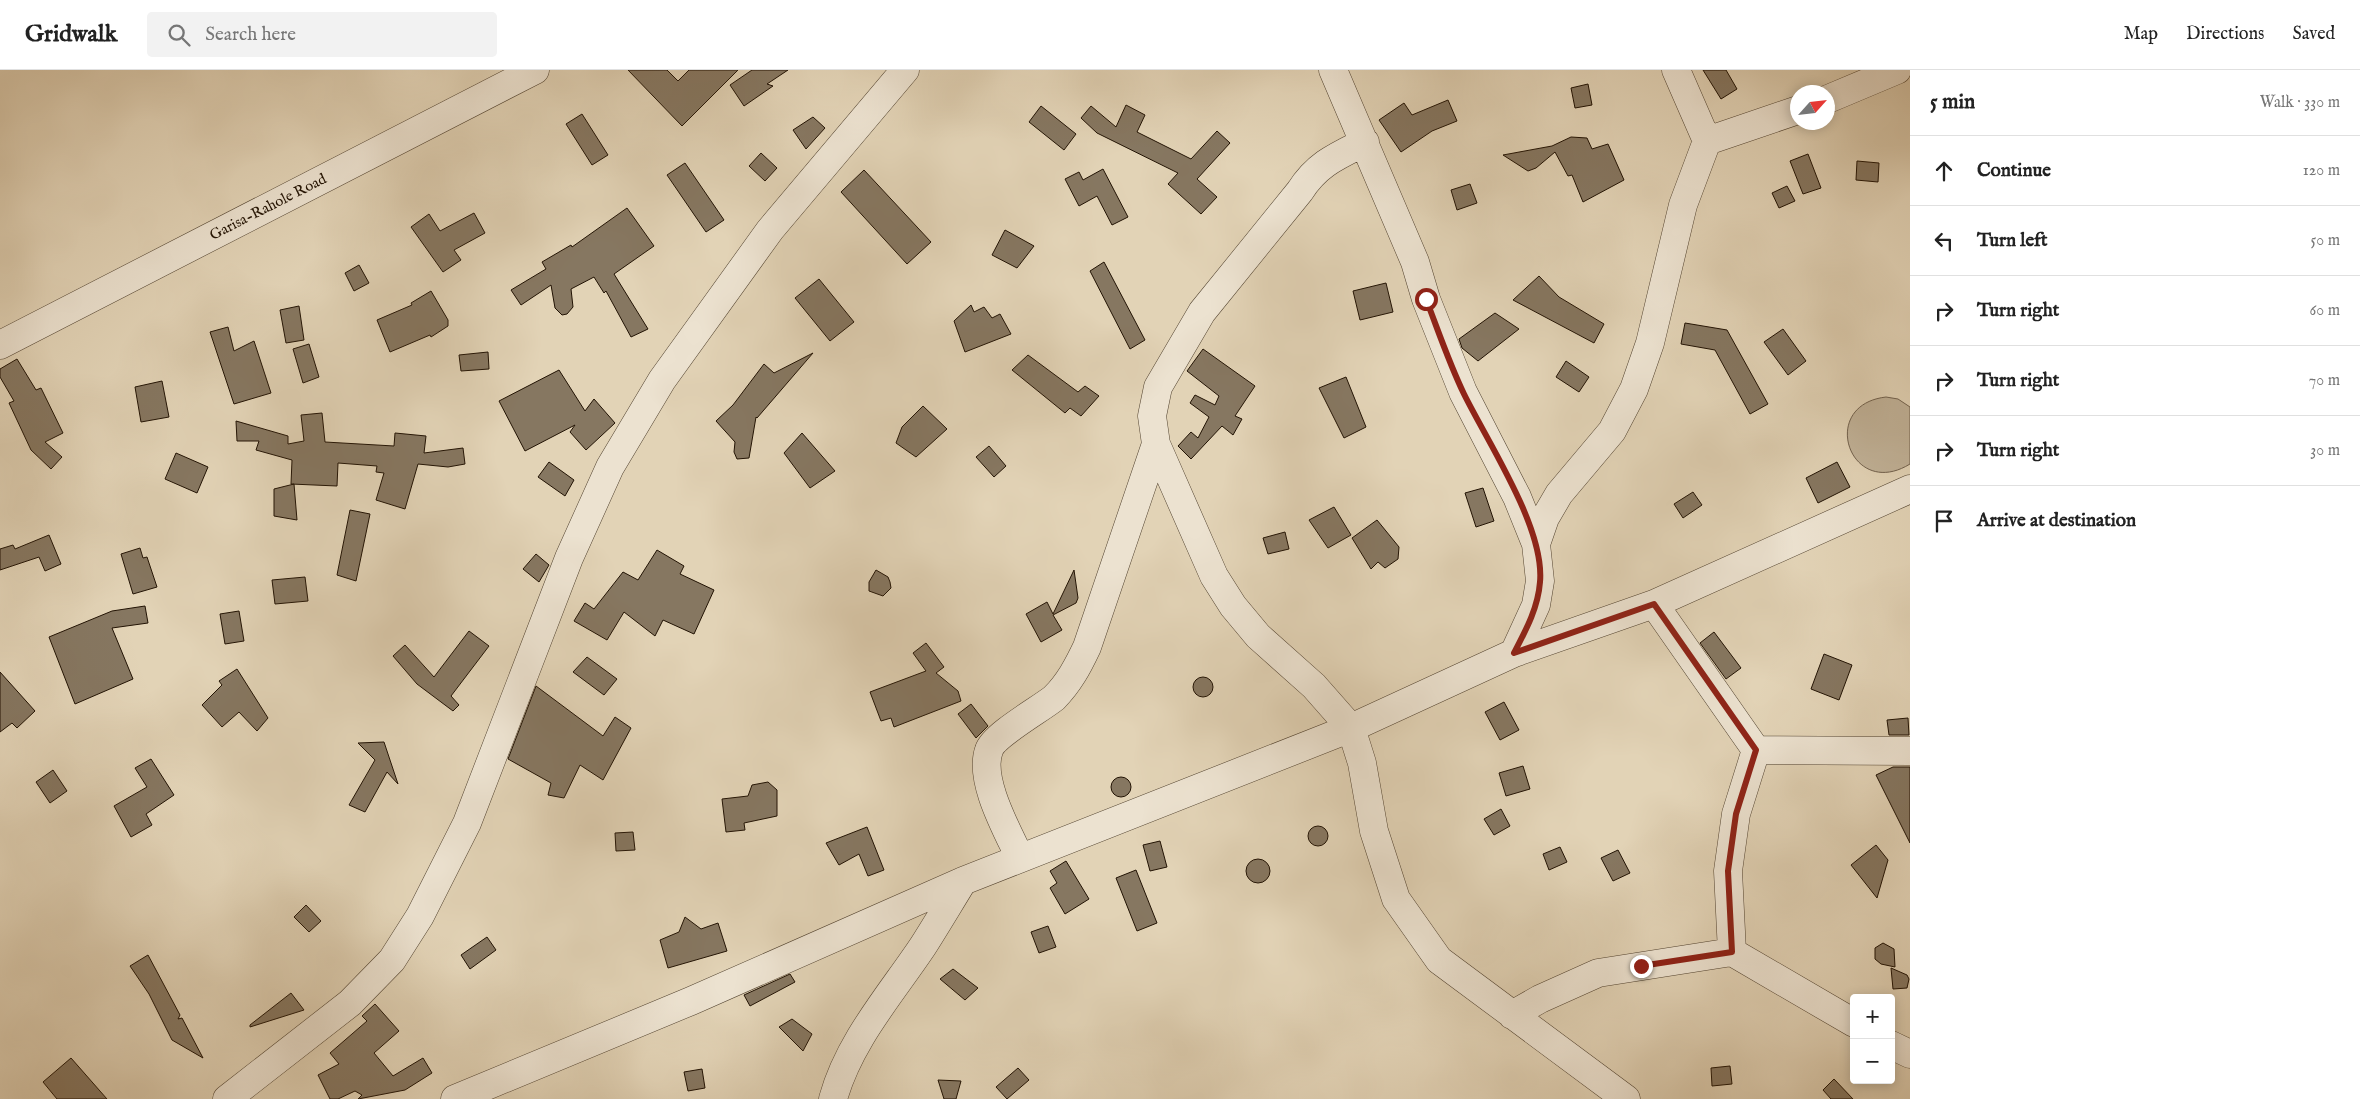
<!DOCTYPE html>
<html lang="en">
<head>
<meta charset="utf-8">
<style>
	:root { --surface:#fff; --page:#f2f2f2; --text:#222; --muted:#767676; --line:#e0e0e0 }
	body { margin:0; font-family:"IM FELL English",serif; background:var(--page); color:var(--text) }
	.controls { position:absolute; right:15px; bottom:15px; display:grid; overflow:hidden; border-radius:5px; box-shadow:0 2px 12px #0003 }
	.controls button { width:45px; height:45px; display:grid; place-items:center; padding:0; border:0; border-bottom:1px solid var(--line); background:var(--surface); color:var(--text); font:25px sans-serif }
	.compass { position:absolute; left:1790px; top:15px; width:45px; height:45px; border-radius:50%; background:var(--surface); box-shadow:0 2px 12px #0003; rotate:63deg }
	.stop { position:absolute; width:15px; height:15px; margin:-11px; border:4px solid #8f2418; border-radius:50%; background:#fff }
	.stop.end { background:#8f2418; border-color:#fff; box-shadow:0 1px 5px #0008 }
	.list { margin:0; padding:0; list-style:none }
	h2 { display:flex; justify-content:space-between; align-items:center; height:65px; margin:0; padding:0 20px; font-size:21px }
	h2 small { font-size:16px; font-weight:400; color:var(--muted) }
	.list li { display:grid; grid-template-columns:32px 1fr auto; gap:15px; align-items:center; box-sizing:border-box; height:70px; padding:0 20px; border-top:1px solid var(--line) }
	.list b { display:block; font-size:19px; white-space:nowrap }
	.list em { font-size:16px; font-style:normal; color:var(--muted) }
	.icon { flex:none; width:28px; height:28px; fill:none; stroke:currentColor; stroke-width:2; stroke-linecap:round; stroke-linejoin:round }
	.map { position:relative; flex:none; width:1910px; height:1029px; overflow:hidden }
	header { display:flex; align-items:center; gap:30px; box-sizing:border-box; height:70px; padding:0 25px; background:var(--surface); border-bottom:1px solid var(--line) }
	header strong { font-size:24px }
	nav { display:flex; gap:28px; margin-inline-start:auto; font-size:18px }
	.search { width:350px; height:45px; background:var(--page); display:flex; align-items:center; gap:12px; box-sizing:border-box; padding:0 18px; border-radius:5px; color:var(--muted); font-size:19px }
	main { display:flex }
	aside { flex:1; background:var(--surface) }
	.map>svg:first-child { display:block }
	.green { fill:#c1b298; stroke:#72624e }
	.building { fill:#867761; stroke:#221304 }
	.lines { fill:none; stroke-linecap:round; stroke-linejoin:round }
	.minor-casing { stroke:#524330; stroke-width:29 }
	.minor { stroke:#ece2d0; stroke-width:28 }
	.route { stroke:#8f2418; stroke-width:6 }
	.labels { text-anchor:middle; dominant-baseline:central; stroke-width:5; stroke-linejoin:round; paint-order:stroke }
	.street-label { font-size:15px; fill:#221304; stroke:#ece2d0 }
</style>
</head>
<body>
<header>
<strong>Gridwalk</strong>
<div class="search"><svg class="icon" aria-label="search" viewBox="0 0 24 24"><circle cx="10" cy="10" r="6"/><path d="M15 15l6 6"/></svg>Search here</div>
<nav><a>Map</a><a>Directions</a><a>Saved</a></nav>
</header>
<main>
<div class="map">
<svg width="1910" height="1029" viewBox="0 0 1910 1029">
	<rect width="100%" height="100%" fill="#e2d3b6"/>
	<filter id="stains"><feTurbulence type="fractalNoise" baseFrequency=".004" numOctaves="4"/><feColorMatrix values="0 0 0 0 .2 0 0 0 0 .09 0 0 0 0 .02 0 0 0 .5 -.17"/></filter>
	<radialGradient id="worn" r=".72"><stop offset=".6" stop-color="#630" stop-opacity="0"/><stop offset="1" stop-color="#630" stop-opacity=".3"/></radialGradient>
	<path class="green" d="M 1886,327 L 1898,329 L 1910,337 L 1910,394 C 1850,431 1817,335 1886,327 Z"/>
	<path class="building" d="M 628,0 L 667,0 L 678,11 L 689,0 L 738,0 L 682,56 Z
		M 752,0 L 788,0 L 767,14 L 773,16 L 744,36 L 730,15 Z
		M 1703,0 L 1726,0 L 1737,19 L 1721,29 Z
		M 1588,14 L 1592,35 L 1575,38 L 1571,18 Z
		M 1448,30 L 1457,51 L 1432,61 L 1401,82 L 1379,50 L 1404,33 L 1412,45 Z
		M 1126,35 L 1145,45 L 1137,62 L 1191,89 L 1217,61 L 1230,73 L 1197,109 L 1217,127 L 1201,144 L 1168,114 L 1178,103 L 1097,63 L 1081,48 L 1091,36 L 1116,57 Z
		M 1041,36 L 1076,64 L 1064,80 L 1029,52 Z
		M 582,44 L 608,85 L 592,95 L 566,54 Z
		M 813,47 L 825,58 L 806,79 L 793,60 Z
		M 1571,67 L 1587,68 L 1592,79 L 1608,74 L 1624,110 L 1583,132 L 1572,105 L 1568,106 L 1555,82 L 1536,98 L 1528,101 L 1503,85 L 1552,76 Z
		M 761,83 L 777,98 L 765,111 L 749,96 Z
		M 1808,84 L 1821,118 L 1803,124 L 1790,91 Z
		M 1857,91 L 1879,93 L 1878,112 L 1856,110 Z
		M 685,93 L 724,150 L 706,162 L 667,105 Z
		M 1103,99 L 1128,147 L 1112,155 L 1097,126 L 1079,136 L 1065,109 L 1079,102 L 1083,110 Z
		M 864,100 L 931,172 L 907,194 L 841,122 Z
		M 1470,114 L 1477,133 L 1457,140 L 1451,120 Z
		M 1787,116 L 1795,131 L 1779,138 L 1772,123 Z
		M 627,138 L 654,176 L 614,204 L 648,259 L 631,267 L 606,221 L 604,223 L 594,207 L 571,219 L 573,237 L 567,244 L 562,245 L 555,238 L 551,215 L 521,235 L 511,220 L 546,199 L 542,192 L 571,175 L 572,177 Z
		M 474,143 L 485,163 L 454,180 L 461,190 L 443,202 L 411,157 L 429,144 L 440,161 Z
		M 1005,160 L 1034,176 L 1017,198 L 992,185 Z
		M 1104,192 L 1145,270 L 1130,279 L 1090,201 Z
		M 359,195 L 369,213 L 354,221 L 345,203 Z
		M 1539,206 L 1559,227 L 1604,254 L 1594,273 L 1513,230 Z
		M 819,209 L 854,252 L 830,271 L 795,228 Z
		M 1386,213 L 1393,242 L 1360,250 L 1353,221 Z
		M 431,221 L 448,250 L 448,256 L 431,267 L 430,265 L 390,282 L 377,250 L 412,235 L 411,233 Z
		M 971,235 L 974,242 L 984,237 L 992,248 L 1000,244 L 1011,264 L 965,282 L 954,251 Z
		M 299,236 L 304,270 L 286,273 L 280,240 Z
		M 1495,243 L 1519,259 L 1478,291 L 1462,278 L 1459,269 Z
		M 1685,253 L 1727,260 L 1768,334 L 1750,344 L 1715,280 L 1681,274 Z
		M 228,257 L 234,281 L 254,271 L 271,323 L 234,334 L 210,262 Z
		M 1783,259 L 1806,291 L 1788,305 L 1764,272 Z
		M 309,274 L 319,307 L 303,313 L 293,279 Z
		M 1203,279 L 1255,316 L 1235,346 L 1242,349 L 1233,365 L 1222,356 L 1191,389 L 1178,376 L 1191,362 L 1198,368 L 1209,347 L 1190,333 L 1195,325 L 1215,335 L 1219,326 L 1187,301 Z
		M 488,282 L 489,299 L 461,301 L 459,285 Z
		M 813,283 L 757,348 L 756,347 L 749,388 L 737,389 L 734,382 L 735,372 L 716,351 L 733,335 L 764,294 L 774,303 Z
		M 1028,285 L 1078,322 L 1085,316 L 1099,326 L 1081,346 L 1070,338 L 1065,343 L 1012,300 Z
		M 17,289 L 36,320 L 41,318 L 63,363 L 45,372 L 62,387 L 51,399 L 31,380 L 9,333 L 14,331 L 0,307 L 0,299 Z
		M 1566,291 L 1589,307 L 1579,322 L 1556,307 Z
		M 559,300 L 585,341 L 594,329 L 615,353 L 586,380 L 570,362 L 575,355 L 525,381 L 499,331 Z
		M 1346,307 L 1366,357 L 1344,368 L 1319,318 Z
		M 162,311 L 169,347 L 141,352 L 135,317 Z
		M 923,336 L 947,359 L 916,387 L 896,373 L 902,357 Z
		M 322,343 L 325,372 L 394,376 L 395,363 L 426,366 L 424,383 L 463,378 L 465,394 L 448,397 L 418,394 L 405,439 L 376,430 L 384,403 L 376,402 L 377,396 L 338,393 L 337,416 L 291,414 L 292,390 L 256,380 L 259,371 L 237,371 L 236,351 L 288,366 L 288,374 L 304,371 L 301,345 Z
		M 802,363 L 835,401 L 810,418 L 784,383 Z
		M 989,376 L 1006,396 L 994,407 L 976,387 Z
		M 176,383 L 208,397 L 197,423 L 165,409 Z
		M 549,392 L 574,410 L 565,426 L 538,407 Z
		M 1837,392 L 1850,417 L 1818,433 L 1806,408 Z
		M 294,414 L 297,450 L 274,446 L 274,419 Z
		M 1483,418 L 1494,451 L 1476,457 L 1465,423 Z
		M 1693,422 L 1702,435 L 1683,448 L 1674,434 Z
		M 1334,437 L 1351,465 L 1328,478 L 1309,450 Z
		M 350,440 L 370,444 L 356,511 L 337,505 Z
		M 1377,450 L 1399,477 L 1398,489 L 1385,498 L 1378,492 L 1371,499 L 1352,468 Z
		M 1285,462 L 1289,479 L 1268,484 L 1263,468 Z
		M 49,465 L 61,494 L 45,501 L 39,487 L 0,500 L 0,479 L 13,475 L 15,479 Z
		M 140,478 L 143,488 L 147,487 L 157,517 L 133,524 L 121,484 Z
		M 657,480 L 684,496 L 680,504 L 714,520 L 694,564 L 663,550 L 655,566 L 624,542 L 607,570 L 574,551 L 585,533 L 594,539 L 623,502 L 638,510 Z
		M 536,484 L 549,495 L 539,512 L 523,499 Z
		M 876,500 L 888,507 L 890,512 L 891,518 L 883,526 L 869,521 L 869,512 Z
		M 1074,500 L 1078,528 L 1076,533 L 1053,545 L 1062,560 L 1041,572 L 1026,544 L 1047,532 L 1053,544 Z
		M 305,507 L 308,531 L 275,534 L 272,510 Z
		M 145,536 L 148,553 L 112,558 L 133,609 L 75,634 L 49,567 L 112,541 Z
		M 239,541 L 244,571 L 225,574 L 220,544 Z
		M 469,561 L 489,576 L 451,626 L 459,635 L 453,641 L 417,614 L 393,586 L 405,575 L 434,607 Z
		M 1714,562 L 1741,598 L 1726,609 L 1700,573 Z
		M 926,573 L 944,597 L 936,603 L 958,621 L 961,631 L 894,657 L 891,648 L 881,651 L 870,622 L 926,601 L 913,583 Z
		M 1824,584 L 1852,595 L 1839,630 L 1811,619 Z
		M 587,587 L 617,609 L 604,625 L 573,602 Z
		M 237,599 L 268,648 L 257,661 L 239,642 L 222,657 L 202,635 L 222,615 L 219,611 Z
		M 0,602 L 35,641 L 17,658 L 12,653 L 0,662 Z
		M1193 617a10 10 0 1 1 20 0a10 10 0 1 1-20 0Z
		M 536,616 L 603,666 L 615,647 L 631,658 L 603,710 L 580,695 L 564,728 L 548,725 L 551,713 L 508,689 Z
		M 1504,632 L 1519,660 L 1500,670 L 1485,642 Z
		M 971,634 L 988,656 L 976,668 L 958,644 Z
		M 1908,648 L 1909,665 L 1889,665 L 1887,650 Z
		M 384,672 L 398,714 L 387,702 L 365,742 L 349,735 L 375,690 L 358,673 Z
		M 151,689 L 174,725 L 146,744 L 152,755 L 131,767 L 114,736 L 147,717 L 135,698 Z
		M 1523,696 L 1530,719 L 1506,726 L 1499,703 Z
		M 1893,697 L 1910,697 L 1910,773 L 1876,705 Z
		M 53,700 L 67,721 L 50,733 L 36,712 Z
		M1111 717a10 10 0 1 1 20 0a10 10 0 1 1-20 0Z
		M 768,712 L 777,720 L 777,746 L 744,753 L 745,760 L 726,762 L 722,729 L 748,726 L 752,715 Z
		M 1501,739 L 1510,756 L 1494,765 L 1484,749 Z
		M1308 766a10 10 0 1 1 20 0a10 10 0 1 1-20 0Z
		M 867,757 L 884,800 L 868,806 L 859,784 L 839,795 L 826,773 Z
		M 633,762 L 635,780 L 616,781 L 615,763 Z
		M 1160,771 L 1167,797 L 1150,801 L 1143,775 Z
		M 1876,775 L 1888,790 L 1877,828 L 1851,795 Z
		M 1560,777 L 1567,792 L 1549,800 L 1543,784 Z
		M 1618,780 L 1630,803 L 1613,811 L 1601,788 Z
		M1246 801a12 12 0 1 1 24 0a12 12 0 1 1-24 0Z
		M 1066,791 L 1089,829 L 1065,844 L 1050,818 L 1057,813 L 1050,801 Z
		M 1136,800 L 1157,853 L 1137,861 L 1116,808 Z
		M 306,835 L 321,851 L 309,862 L 294,847 Z
		M 685,847 L 701,859 L 718,853 L 727,881 L 668,898 L 660,870 L 679,862 Z
		M 1048,856 L 1056,877 L 1039,883 L 1031,862 Z
		M 487,867 L 496,880 L 470,899 L 461,885 Z
		M 1883,873 L 1894,879 L 1895,897 L 1881,894 L 1875,889 L 1875,878 Z
		M 148,885 L 180,945 L 178,949 L 182,948 L 203,988 L 172,970 L 149,924 L 130,896 Z
		M 1891,898 L 1907,905 L 1909,909 L 1907,918 L 1893,919 Z
		M 953,899 L 978,918 L 965,930 L 940,909 Z
		M 790,904 L 795,912 L 750,936 L 744,925 Z
		M 291,923 L 304,940 L 250,957 L 250,955 Z
		M 375,934 L 399,961 L 374,983 L 393,1006 L 423,988 L 432,1003 L 405,1020 L 358,1029 L 362,1025 L 355,1021 L 338,1029 L 330,1029 L 318,1005 L 339,994 L 330,983 L 367,951 L 362,946 Z
		M 792,949 L 812,964 L 803,981 L 779,957 Z
		M 71,988 L 107,1029 L 57,1029 L 43,1012 Z
		M 1730,996 L 1732,1014 L 1712,1016 L 1711,998 Z
		M 1018,998 L 1029,1010 L 1007,1029 L 996,1017 Z
		M 702,999 L 705,1018 L 688,1021 L 684,1002 Z
		M 1834,1009 L 1853,1029 L 1831,1029 L 1823,1020 Z
		M 938,1010 L 961,1011 L 956,1029 L 944,1029 Z"/>
	<g class="lines">
		<defs>
			<path id="minor" d="M 1333,0 L 1415,192 L 1426,229 L 1463,322 L 1517,427 L 1536,474 L 1540,511 L 1536,535 L 1514,583
				M 1676,0 L 1707,71
				M 1828,29 L 1897,0
				M 1365,72 C 1337,86 1317,94 1300,121 L 1202,242 L 1158,317 L 1152,346 L 1156,374 L 1214,506 L 1233,536 L 1258,566 L 1314,616 L 1351,658 L 1362,693 L 1374,761 L 1396,829 L 1439,890 L 1626,1029
				M 0,275 L 535,0
				M 1536,474 L 1545,448 L 1559,424 L 1612,361 L 1634,319 L 1650,273 L 1683,135 L 1707,71 L 1798,40
				M 1756,680 L 1910,681
				M 1020,788 C 1008,762 978,710 989,680 C 994,665 1039,640 1054,628 C 1069,613 1078,596 1087,577 L 1156,374
				M 1732,882 L 1854,953
				M 1512,945 L 1540,929 L 1598,903 L 1732,882 L 1728,801 L 1736,744 L 1756,680 L 1654,534
				M 1891,975 L 1910,984
				M 227,1029 L 350,933 L 392,890 L 420,846 L 467,753 L 569,488 L 610,397 L 662,310 L 770,160 L 905,0
				M 455,1029 L 691,931 L 963,811 L 1351,658 L 1514,583 L 1654,534 L 1910,419
				M 833,1029 C 849,971 891,924 923,876 C 937,854 950,832 963,811"/>
		</defs>
		<use href="#minor" class="minor-casing"/>
		<use href="#minor" class="minor"/>
	</g>
	<g class="lines">
		<path class="route" d="M 1426,229 C 1438,260 1449,293 1464,324 C 1488,373 1545,458 1540,512 C 1538,538 1526,560 1514,583 L 1654,534 L 1756,680 L 1736,744 L 1728,801 L 1732,882 L 1641,896"/>
	</g>
	<g class="labels">
		<g class="street-label">
			<text transform="translate(268 137) rotate(-27)">Garisa-Rahole Road</text>
		</g>
	</g>
	<rect width="100%" height="100%" filter="url(#stains)"/>
	<rect width="100%" height="100%" fill="url(#worn)"/>
</svg>
<div class="controls">
<button>+</button>
<button>−</button>
</div>
<svg class="compass" viewBox="-18 -18 36 36"><path d="M0-13l5 13h-10z" fill="#e53935"/><path d="M0 13l5-13h-10z" fill="#767676"/></svg>
<div class="stop" style="left:1426px;top:229px"></div>
<div class="stop end" style="left:1641px;top:896px"></div>
</div>
<aside>
<h2>5 min<small>Walk · 330 m</small></h2>
<ul class="list">
<li><svg class="icon" aria-label="ahead" viewBox="0 0 24 24"><path d="M12 20V5M6 11l6-6 6 6"/></svg><div><b>Continue</b></div><em>120 m</em></li>
<li><svg class="icon" aria-label="left" viewBox="0 0 24 24"><path d="M17 20v-9H6M10 6l-5 5 5 5"/></svg><div><b>Turn left</b></div><em>50 m</em></li>
<li><svg class="icon" aria-label="right" viewBox="0 0 24 24"><path d="M7 20v-9h11M14 6l5 5-5 5"/></svg><div><b>Turn right</b></div><em>60 m</em></li>
<li><svg class="icon" aria-label="right" viewBox="0 0 24 24"><path d="M7 20v-9h11M14 6l5 5-5 5"/></svg><div><b>Turn right</b></div><em>70 m</em></li>
<li><svg class="icon" aria-label="right" viewBox="0 0 24 24"><path d="M7 20v-9h11M14 6l5 5-5 5"/></svg><div><b>Turn right</b></div><em>30 m</em></li>
<li><svg class="icon" aria-label="arrive" viewBox="0 0 24 24"><path d="M6 21V4h12l-3 4 3 4H6"/></svg><div><b>Arrive at destination</b></div></li>
</ul>
</aside>
</main>
</body>
</html>
